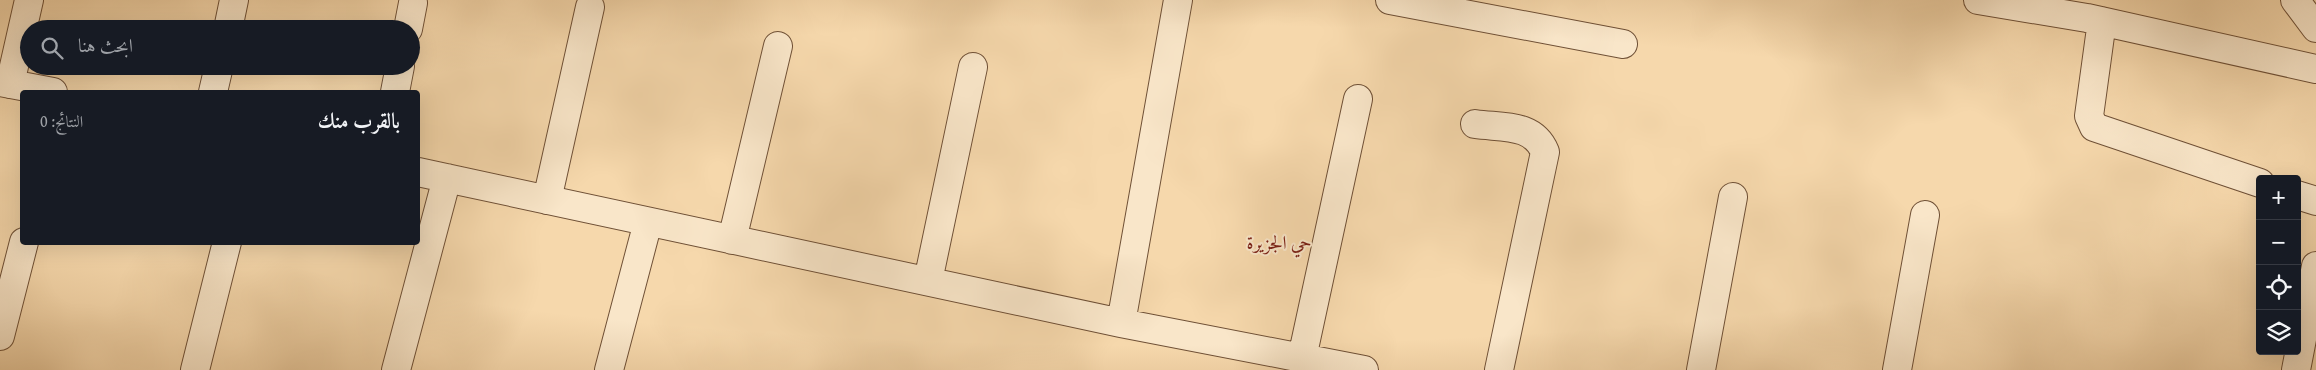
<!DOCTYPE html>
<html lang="ar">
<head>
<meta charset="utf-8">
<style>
	:root { --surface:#171b24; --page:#20242c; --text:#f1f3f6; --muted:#9ea1a6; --line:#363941 }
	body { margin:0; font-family:"Gentium Book Plus",Amiri,serif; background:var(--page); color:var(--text); direction:rtl }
	.controls { position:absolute; right:15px; bottom:15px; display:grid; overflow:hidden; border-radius:5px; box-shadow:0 5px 20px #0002 }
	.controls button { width:45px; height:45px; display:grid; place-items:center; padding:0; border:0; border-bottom:1px solid var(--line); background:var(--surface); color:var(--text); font:25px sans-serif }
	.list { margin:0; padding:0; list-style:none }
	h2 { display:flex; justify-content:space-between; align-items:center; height:65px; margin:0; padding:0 20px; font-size:21px }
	h2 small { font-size:16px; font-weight:400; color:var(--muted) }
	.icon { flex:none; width:28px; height:28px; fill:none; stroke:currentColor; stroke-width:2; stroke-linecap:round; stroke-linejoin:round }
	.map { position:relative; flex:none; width:2316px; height:370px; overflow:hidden; direction:ltr }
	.search { position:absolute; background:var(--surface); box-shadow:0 5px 20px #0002; left:20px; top:20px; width:400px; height:55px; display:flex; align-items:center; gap:12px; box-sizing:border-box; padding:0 18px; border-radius:28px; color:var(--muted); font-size:19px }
	.panel { position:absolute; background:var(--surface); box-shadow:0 5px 20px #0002; left:20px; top:90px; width:400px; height:155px; border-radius:5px; direction:rtl }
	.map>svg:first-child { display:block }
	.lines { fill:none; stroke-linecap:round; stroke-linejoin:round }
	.minor-casing { stroke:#6f5036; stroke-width:30 }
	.minor { stroke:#f9e6c9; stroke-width:28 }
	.labels { text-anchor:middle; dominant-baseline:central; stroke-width:4; stroke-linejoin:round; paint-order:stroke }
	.quarter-label { font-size:19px; fill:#7a1f14; stroke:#f9e6c9 }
</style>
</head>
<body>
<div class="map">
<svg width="2316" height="370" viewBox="0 0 2316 370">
	<rect width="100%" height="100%" fill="#f6d8ac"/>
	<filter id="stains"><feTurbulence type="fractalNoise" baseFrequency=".004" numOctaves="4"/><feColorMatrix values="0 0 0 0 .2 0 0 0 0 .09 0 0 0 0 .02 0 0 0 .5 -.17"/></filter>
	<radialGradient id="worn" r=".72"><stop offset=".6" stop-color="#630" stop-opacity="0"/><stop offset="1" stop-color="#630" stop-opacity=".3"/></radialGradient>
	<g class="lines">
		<defs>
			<path id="minor" d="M 1390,0 L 1623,44
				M 1978,0 L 2087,18 L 2316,69
				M 2295,0 L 2316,28
				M 2102,21 L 2089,116 L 2094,127 L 2260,183
				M 228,29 L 234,0
				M 408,29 L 413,3
				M 0,82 L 53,92
				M 10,84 L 29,0
				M 213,92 L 219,66
				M 395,92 L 400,66
				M 1475,124 C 1503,128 1533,123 1545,152 L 1499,370
				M 418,172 L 1121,323 L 1364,370
				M 2297,195 L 2316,201
				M 547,200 L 590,7
				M 732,240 L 778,46
				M 928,281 L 973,67
				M 1121,323 L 1178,0
				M 0,336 L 24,242
				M 1302,358 L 1358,99
				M 195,370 L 227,242
				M 396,370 L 447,178
				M 609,370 L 648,222
				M 1701,370 L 1733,197
				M 1897,370 L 1925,215
				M 2296,370 L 2316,266"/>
		</defs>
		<use href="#minor" class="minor-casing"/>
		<use href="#minor" class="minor"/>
	</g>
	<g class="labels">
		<g class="quarter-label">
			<text x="1279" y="242">حي الجزيرة</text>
		</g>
	</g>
	<rect width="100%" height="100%" filter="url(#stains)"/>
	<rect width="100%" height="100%" fill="url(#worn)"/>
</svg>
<div class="controls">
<button>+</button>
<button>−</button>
<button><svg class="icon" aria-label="locate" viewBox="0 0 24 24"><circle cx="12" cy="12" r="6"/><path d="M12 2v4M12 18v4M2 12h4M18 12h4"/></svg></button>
<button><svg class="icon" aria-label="layers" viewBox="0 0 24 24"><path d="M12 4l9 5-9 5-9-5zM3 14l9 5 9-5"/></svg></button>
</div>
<div class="search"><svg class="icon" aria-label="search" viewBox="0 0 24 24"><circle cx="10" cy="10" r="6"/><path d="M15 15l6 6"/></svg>ابحث هنا</div>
<section class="panel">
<h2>بالقرب منك<small>النتائج: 0</small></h2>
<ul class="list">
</ul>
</section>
</div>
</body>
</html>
